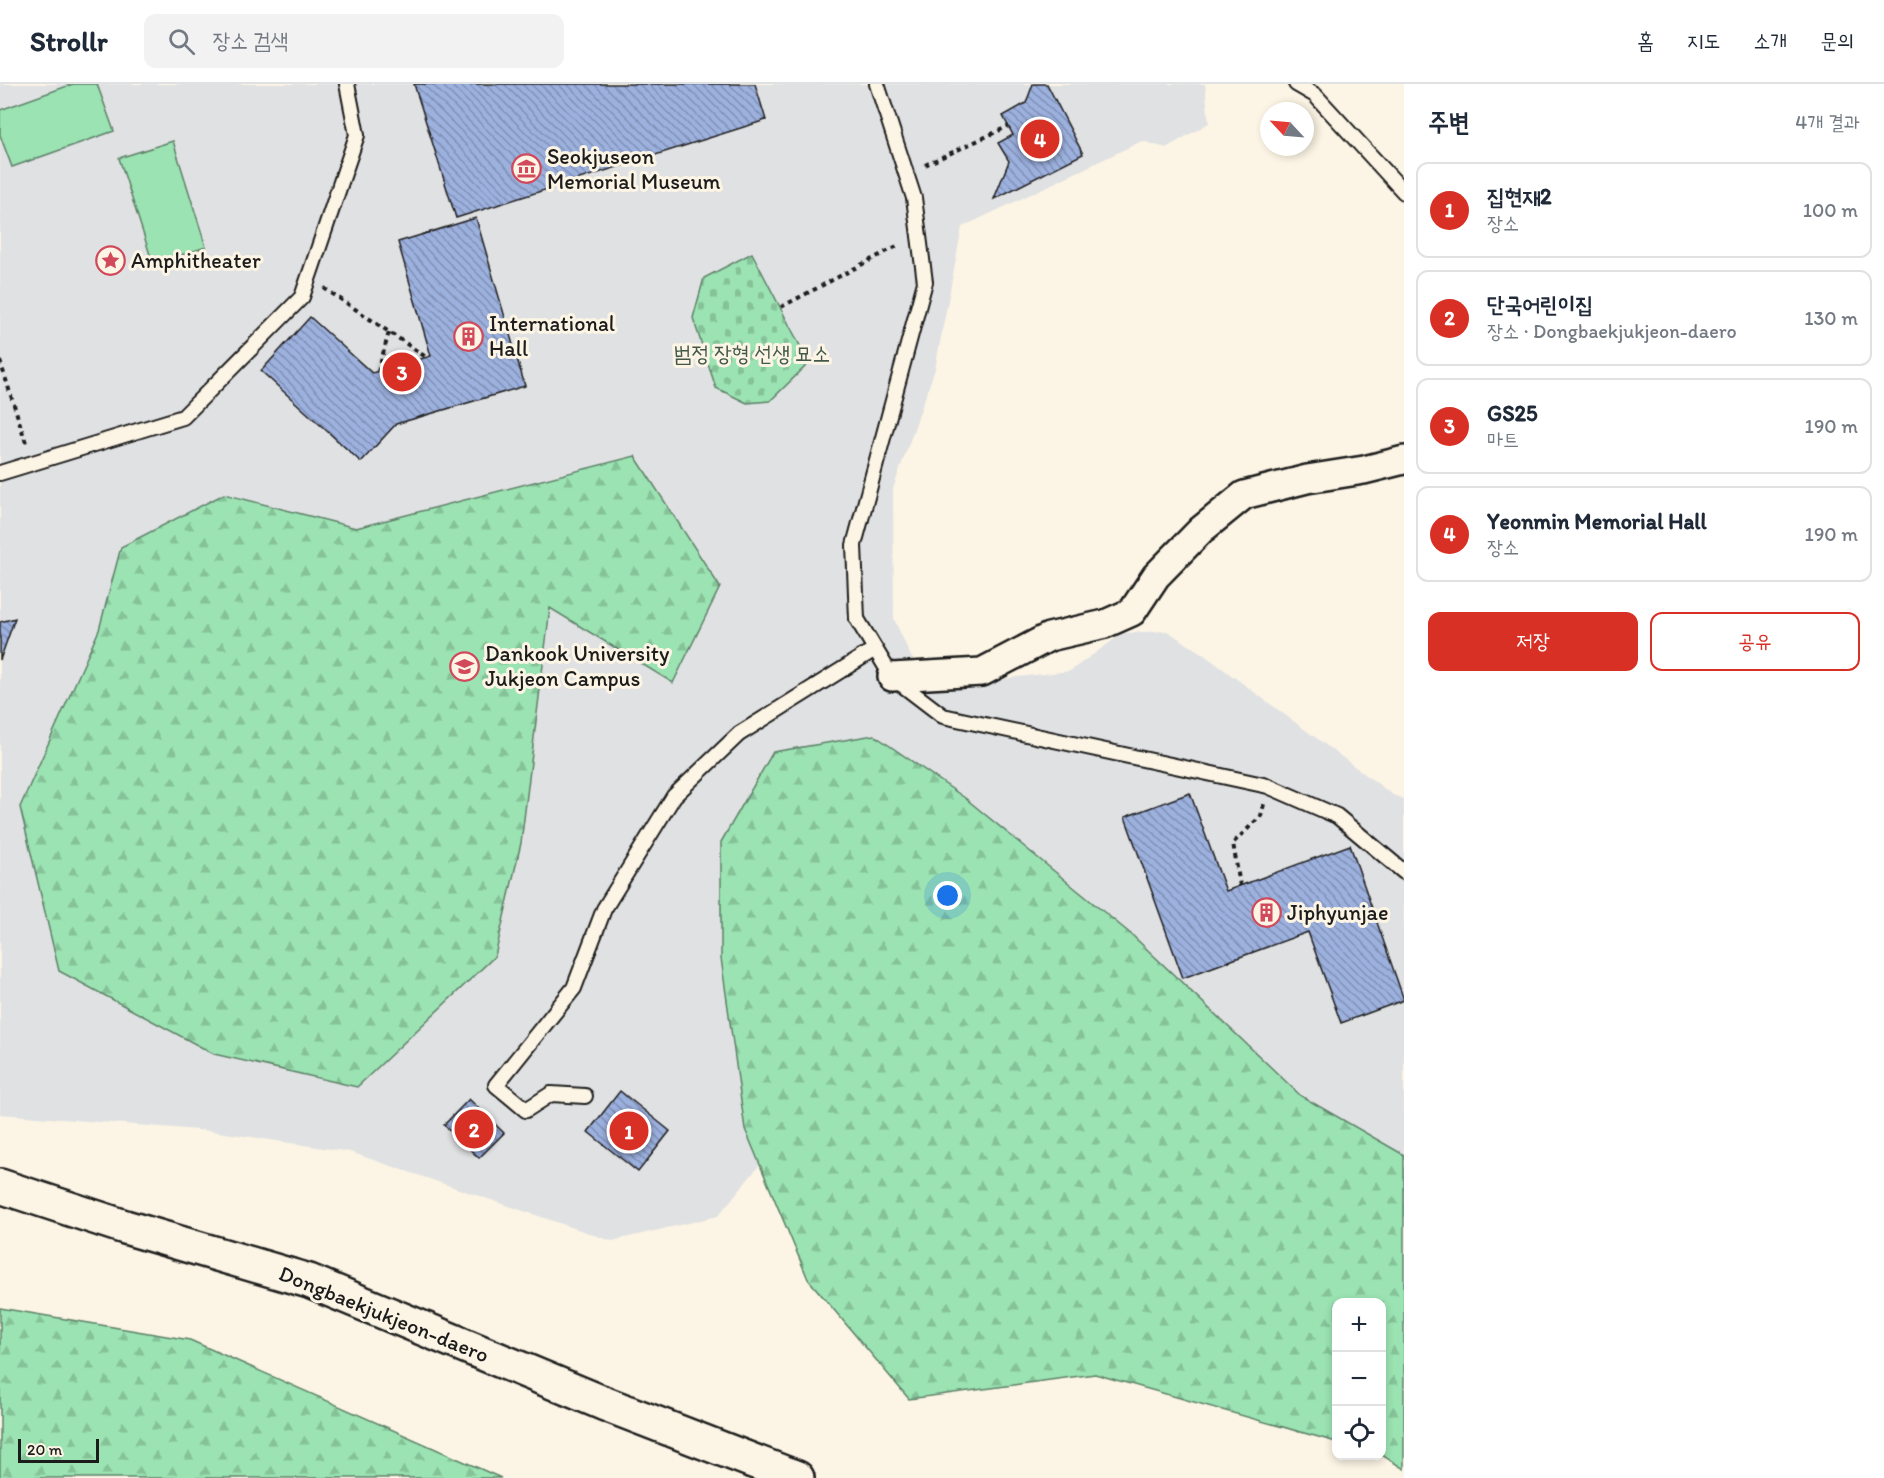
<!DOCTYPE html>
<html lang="ko">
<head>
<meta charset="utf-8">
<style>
	:root { --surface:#fff; --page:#f2f2f3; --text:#1f2937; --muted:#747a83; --line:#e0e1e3; --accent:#d93025 }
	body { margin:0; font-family:Itim,"Poor Story",sans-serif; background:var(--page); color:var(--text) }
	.controls { position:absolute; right:18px; bottom:18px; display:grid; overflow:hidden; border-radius:12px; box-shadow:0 3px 9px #0003 }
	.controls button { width:54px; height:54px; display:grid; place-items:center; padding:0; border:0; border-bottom:2px solid var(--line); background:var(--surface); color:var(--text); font:30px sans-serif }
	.compass { position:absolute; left:1260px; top:18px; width:54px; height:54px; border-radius:50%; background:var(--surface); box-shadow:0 3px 9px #0003; rotate:296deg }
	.scale { position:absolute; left:18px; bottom:15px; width:81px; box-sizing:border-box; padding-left:6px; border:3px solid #1c1c1c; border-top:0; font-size:16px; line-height:21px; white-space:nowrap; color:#1c1c1c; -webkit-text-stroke:4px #fcf5e5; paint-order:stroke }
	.you { position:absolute; left:948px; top:812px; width:21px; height:21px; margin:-15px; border:4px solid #fff; border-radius:50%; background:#1a73e8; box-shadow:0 0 0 9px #1a73e833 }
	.badge { display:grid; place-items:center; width:39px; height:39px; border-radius:50%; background:var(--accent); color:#fff; font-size:20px; font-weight:700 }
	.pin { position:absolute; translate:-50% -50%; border:3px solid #fff; box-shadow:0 2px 6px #0006 }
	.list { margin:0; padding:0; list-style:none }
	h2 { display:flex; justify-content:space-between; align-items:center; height:78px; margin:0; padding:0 24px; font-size:26px }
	h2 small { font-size:20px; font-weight:400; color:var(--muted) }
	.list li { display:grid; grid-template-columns:39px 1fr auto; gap:18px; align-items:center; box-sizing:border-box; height:96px; margin:0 12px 12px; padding:0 12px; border:2px solid var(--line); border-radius:12px }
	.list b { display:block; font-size:22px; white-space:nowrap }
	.list p { margin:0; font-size:20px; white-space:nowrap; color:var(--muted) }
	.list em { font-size:20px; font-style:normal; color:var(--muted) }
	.actions { display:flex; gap:12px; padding:18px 24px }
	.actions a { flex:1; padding:14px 0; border:2px solid var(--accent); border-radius:12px; text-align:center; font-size:21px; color:var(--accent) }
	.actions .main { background:var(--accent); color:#fff }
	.icon { flex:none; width:33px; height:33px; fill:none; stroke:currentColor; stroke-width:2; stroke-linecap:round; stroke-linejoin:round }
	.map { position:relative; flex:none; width:1404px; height:1394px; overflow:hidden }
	header { display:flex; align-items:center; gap:36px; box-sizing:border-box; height:84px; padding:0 30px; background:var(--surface); border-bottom:2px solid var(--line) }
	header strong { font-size:28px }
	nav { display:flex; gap:33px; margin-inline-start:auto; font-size:21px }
	.search { width:420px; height:54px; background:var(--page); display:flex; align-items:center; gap:15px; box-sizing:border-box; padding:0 21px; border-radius:12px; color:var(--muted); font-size:22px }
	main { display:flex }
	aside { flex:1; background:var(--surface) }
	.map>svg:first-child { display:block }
	.built { fill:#e0e1e3 }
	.forest { fill:url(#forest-firs); stroke:#5c8067; stroke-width:1.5 }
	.cemetery { fill:url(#cemetery-stones); stroke:#5c8067; stroke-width:1.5 }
	.pitch { fill:#9be3b2; stroke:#5c8067; stroke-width:1.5 }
	.building { fill:url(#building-back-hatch); stroke:#1c1c1c; stroke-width:1.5 }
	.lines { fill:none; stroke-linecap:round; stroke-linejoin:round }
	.service-casing { stroke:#1c1c1c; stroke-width:18 }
	.minor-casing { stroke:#1c1c1c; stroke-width:32 }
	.secondary-casing { stroke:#1c1c1c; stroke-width:38 }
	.path { stroke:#1c1c1c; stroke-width:4; stroke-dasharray:4.5 4.5; stroke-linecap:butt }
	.service { stroke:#fcf5e5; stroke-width:14 }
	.minor { stroke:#fcf5e5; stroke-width:27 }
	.secondary { stroke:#fcf5e5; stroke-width:33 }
	.labels { text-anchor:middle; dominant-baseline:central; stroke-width:6; stroke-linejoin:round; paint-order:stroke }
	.poi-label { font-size:22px; fill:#1c1c1c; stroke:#fcf5e5; text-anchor:start }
	.park-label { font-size:22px; fill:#425849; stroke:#fcf5e5 }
	.street-label { font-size:22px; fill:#1c1c1c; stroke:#fcf5e5 }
</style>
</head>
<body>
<header>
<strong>Strollr</strong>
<div class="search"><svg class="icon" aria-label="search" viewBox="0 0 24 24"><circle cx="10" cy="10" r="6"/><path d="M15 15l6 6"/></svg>장소 검색</div>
<nav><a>홈</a><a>지도</a><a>소개</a><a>문의</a></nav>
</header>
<main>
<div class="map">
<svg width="1404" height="1394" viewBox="0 0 1404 1394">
	<defs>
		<pattern id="forest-firs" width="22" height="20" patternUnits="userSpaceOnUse" patternTransform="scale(1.5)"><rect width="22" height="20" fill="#9be3b2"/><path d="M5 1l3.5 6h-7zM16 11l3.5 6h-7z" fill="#85c298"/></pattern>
		<pattern id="cemetery-stones" width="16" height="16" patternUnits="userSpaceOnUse" patternTransform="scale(1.5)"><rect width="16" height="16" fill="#9be3b2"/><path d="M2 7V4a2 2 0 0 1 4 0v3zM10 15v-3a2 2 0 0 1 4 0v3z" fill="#85c298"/></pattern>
		<pattern id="building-back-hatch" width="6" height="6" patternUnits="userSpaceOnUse" patternTransform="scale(1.5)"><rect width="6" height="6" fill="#9db1df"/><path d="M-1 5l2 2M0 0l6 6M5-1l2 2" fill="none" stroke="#7f8fb4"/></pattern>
	</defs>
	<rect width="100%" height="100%" fill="#fcf5e5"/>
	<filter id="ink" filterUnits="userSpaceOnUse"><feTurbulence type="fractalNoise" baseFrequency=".0167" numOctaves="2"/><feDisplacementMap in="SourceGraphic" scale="12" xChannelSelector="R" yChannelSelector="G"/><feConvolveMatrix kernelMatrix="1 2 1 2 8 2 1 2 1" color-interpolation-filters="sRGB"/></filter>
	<g filter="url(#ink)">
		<path class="built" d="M 0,0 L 1205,0 L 1209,39 L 1166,64 L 1142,57 L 962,143 L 935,285 L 893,405 L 894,535 L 913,577 L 974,598 L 1070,587 L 1123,549 L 1167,547 L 1203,570 L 1393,711 L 1404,715 L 1404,1108 L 865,952 L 718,1132 L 612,1157 L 350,1068 L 211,1047 L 0,1030 Z"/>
		<path class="forest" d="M 635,372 L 720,503 L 673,599 L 550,524 L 521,759 L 495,872 L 357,1003 L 214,970 L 59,887 L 20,723 L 99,546 L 121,463 L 224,410 L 356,444 Z
			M 874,651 L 965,714 L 1132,851 L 1301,1012 L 1404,1071 L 1404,1385 L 1382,1371 L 1382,1218 L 1336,1218 L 1336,1358 L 1095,1290 L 909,1315 L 808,1195 L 745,1045 L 721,874 L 721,758 L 773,668 Z
			M 0,1224 L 190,1256 L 501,1394 L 0,1394 Z"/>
		<path class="cemetery" d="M 752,169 L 809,279 L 770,317 L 747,319 L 716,304 L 693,234 L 704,194 Z"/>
		<path class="pitch" d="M 73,0 L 97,0 L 114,47 L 12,83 L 0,51 L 0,26 Z
			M 173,57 L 206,163 L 153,180 L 119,74 Z"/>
		<path class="building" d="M 414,0 L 755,0 L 766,36 L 456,134 Z
			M 1033,0 L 1047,0 L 1083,70 L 994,115 L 1009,77 L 998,59 L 1013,51 L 1003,32 L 1026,19 Z
			M 476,134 L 525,302 L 396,340 L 361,378 L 261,287 L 310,233 L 372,289 L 431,272 L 398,158 Z
			M 15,534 L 0,576 L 0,538 Z
			M 1190,709 L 1226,807 L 1350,761 L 1404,916 L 1341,939 L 1308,848 L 1183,894 L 1125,733 Z
			M 620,1007 L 670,1047 L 638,1088 L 588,1048 Z
			M 469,1015 L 504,1049 L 479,1074 L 444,1041 Z"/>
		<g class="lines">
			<defs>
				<path id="service" d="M 877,0 L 914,114 L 925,198 L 854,461 L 857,535 L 892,593 L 943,632 L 1268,702 L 1337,732 L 1404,788
					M 1296,0 L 1315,11 L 1404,108
					M 0,389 L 183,333 L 302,213 L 357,51 L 347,0
					M 585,1012 L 551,1010 L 526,1026 L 496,1001 L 574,904 L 604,825 L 674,712 L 739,650 L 875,565"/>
				<path id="minor" d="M 892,593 L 982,588 L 1049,553 L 1105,540 L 1132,528 L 1156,492 L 1201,446 L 1244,411 L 1307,395 L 1364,386 L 1404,376"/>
				<path id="secondary" d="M 0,1102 L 125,1143 L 309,1197 L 603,1319 L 797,1394"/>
			</defs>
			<use href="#service" class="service-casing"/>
			<use href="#minor" class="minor-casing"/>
			<use href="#secondary" class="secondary-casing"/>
			<path class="path" d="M 925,81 L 1009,42
				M 324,204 L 426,273
				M 781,223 L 899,161
				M 0,277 L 27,362
				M 378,288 L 389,248
				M 1240,802 L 1233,759 L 1261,732 L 1264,720"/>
			<use href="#service" class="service"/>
			<use href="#minor" class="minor"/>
			<use href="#secondary" class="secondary"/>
		</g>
	</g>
	<defs>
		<symbol id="museum-ring" viewBox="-11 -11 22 22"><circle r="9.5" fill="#fcf5e5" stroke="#d1495b" stroke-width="1.5"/><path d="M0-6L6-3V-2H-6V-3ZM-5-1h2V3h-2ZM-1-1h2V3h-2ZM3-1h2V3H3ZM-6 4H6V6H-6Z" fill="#d1495b"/></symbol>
		<symbol id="sight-ring" viewBox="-11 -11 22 22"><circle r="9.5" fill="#fcf5e5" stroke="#d1495b" stroke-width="1.5"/><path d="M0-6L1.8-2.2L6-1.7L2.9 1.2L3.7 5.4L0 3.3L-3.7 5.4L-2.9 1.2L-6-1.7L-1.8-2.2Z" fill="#d1495b"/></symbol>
		<symbol id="building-ring" viewBox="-11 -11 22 22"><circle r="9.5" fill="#fcf5e5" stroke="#d1495b" stroke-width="1.5"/><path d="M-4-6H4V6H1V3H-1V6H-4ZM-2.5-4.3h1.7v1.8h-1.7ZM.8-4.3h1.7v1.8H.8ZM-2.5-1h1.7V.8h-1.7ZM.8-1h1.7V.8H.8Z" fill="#d1495b"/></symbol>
		<symbol id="university-ring" viewBox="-11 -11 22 22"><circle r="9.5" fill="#fcf5e5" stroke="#d1495b" stroke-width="1.5"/><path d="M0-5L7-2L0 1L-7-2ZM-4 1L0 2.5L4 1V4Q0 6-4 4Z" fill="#d1495b"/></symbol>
	</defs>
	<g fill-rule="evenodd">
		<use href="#museum-ring" x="510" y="68" width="33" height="33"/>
		<use href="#sight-ring" x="94" y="160" width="33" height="33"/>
		<use href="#building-ring" x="452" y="236" width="33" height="33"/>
		<use href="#university-ring" x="448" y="566" width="33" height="33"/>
		<use href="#building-ring" x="1250" y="812" width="33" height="33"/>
	</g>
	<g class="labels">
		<g class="poi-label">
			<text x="547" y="72">Seokjuseon<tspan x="547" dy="25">Memorial Museum</tspan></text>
			<text x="131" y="176">Amphitheater</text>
			<text x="489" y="239">International<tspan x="489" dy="25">Hall</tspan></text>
			<text x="485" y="569">Dankook University<tspan x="485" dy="25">Jukjeon Campus</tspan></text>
			<text x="1287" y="828">Jiphyunjae</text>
		</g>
		<g class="park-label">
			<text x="752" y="269">범정 장형 선생 묘소</text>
		</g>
		<g class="street-label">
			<text transform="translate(384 1230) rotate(22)">Dongbaekjukjeon-daero</text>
		</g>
	</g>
</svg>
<div class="controls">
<button>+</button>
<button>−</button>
<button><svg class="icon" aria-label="locate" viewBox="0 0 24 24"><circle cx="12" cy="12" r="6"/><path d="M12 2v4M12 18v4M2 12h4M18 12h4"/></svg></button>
</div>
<svg class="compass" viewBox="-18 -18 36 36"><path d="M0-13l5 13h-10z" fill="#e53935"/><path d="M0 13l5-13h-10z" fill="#747a83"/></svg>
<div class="scale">20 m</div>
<div class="you"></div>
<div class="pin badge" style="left:629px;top:1047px">1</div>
<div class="pin badge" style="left:474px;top:1045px">2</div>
<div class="pin badge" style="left:402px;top:288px">3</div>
<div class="pin badge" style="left:1040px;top:55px">4</div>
</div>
<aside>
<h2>주변<small>4개 결과</small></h2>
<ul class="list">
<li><span class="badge">1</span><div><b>집현재2</b><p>장소</p></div><em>100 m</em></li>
<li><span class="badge">2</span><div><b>단국어린이집</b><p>장소 · Dongbaekjukjeon-daero</p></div><em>130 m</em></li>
<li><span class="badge">3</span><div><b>GS25</b><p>마트</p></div><em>190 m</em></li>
<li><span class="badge">4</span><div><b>Yeonmin Memorial Hall</b><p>장소</p></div><em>190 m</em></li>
</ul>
<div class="actions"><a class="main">저장</a><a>공유</a></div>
</aside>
</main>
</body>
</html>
